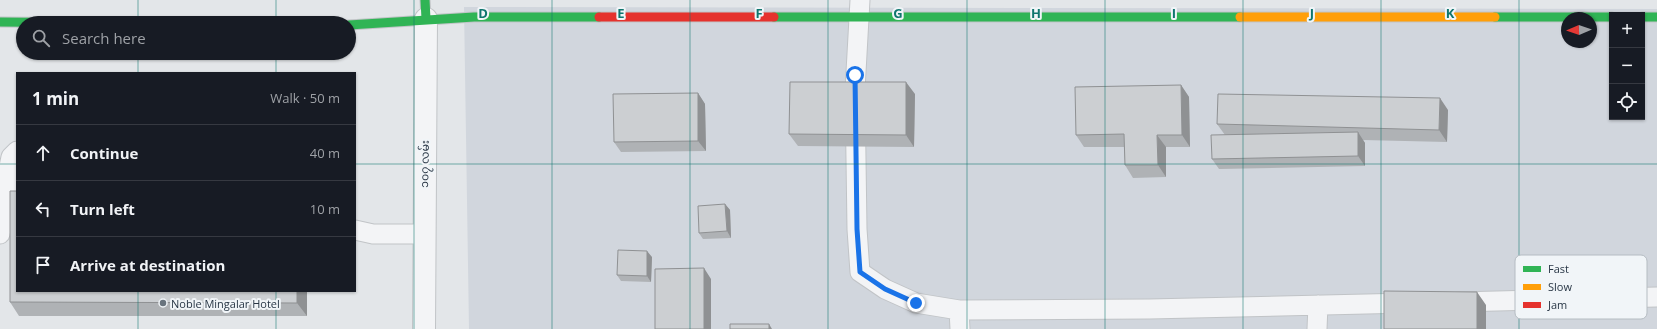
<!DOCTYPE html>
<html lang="en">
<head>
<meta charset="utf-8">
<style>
	:root { --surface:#171b24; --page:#20242c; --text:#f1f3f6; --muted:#9ea1a6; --line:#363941 }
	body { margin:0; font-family:"Open Sans","Noto Sans Myanmar",sans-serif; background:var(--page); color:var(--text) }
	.controls { position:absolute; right:12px; top:12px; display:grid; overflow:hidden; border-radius:0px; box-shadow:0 1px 3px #0004 }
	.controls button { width:36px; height:36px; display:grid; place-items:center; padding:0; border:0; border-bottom:1px solid var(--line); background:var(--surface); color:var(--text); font:20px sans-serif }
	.compass { position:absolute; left:1561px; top:12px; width:36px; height:36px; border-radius:50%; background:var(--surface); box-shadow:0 1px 3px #0004; rotate:268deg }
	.stop { position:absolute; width:12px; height:12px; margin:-9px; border:3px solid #1a73e8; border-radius:50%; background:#fff }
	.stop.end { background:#1a73e8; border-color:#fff; box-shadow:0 1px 4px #0008 }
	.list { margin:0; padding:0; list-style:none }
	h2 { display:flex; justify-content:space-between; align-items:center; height:52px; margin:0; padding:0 16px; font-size:17px }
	h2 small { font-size:13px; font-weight:400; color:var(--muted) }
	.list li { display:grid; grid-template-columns:26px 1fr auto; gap:12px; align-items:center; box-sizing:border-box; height:56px; padding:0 16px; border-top:1px solid var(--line) }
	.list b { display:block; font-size:15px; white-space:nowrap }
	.list em { font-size:13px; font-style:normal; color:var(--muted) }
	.icon { flex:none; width:22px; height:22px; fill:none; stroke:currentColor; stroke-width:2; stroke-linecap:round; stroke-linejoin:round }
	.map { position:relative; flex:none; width:1657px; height:329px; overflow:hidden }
	.search { position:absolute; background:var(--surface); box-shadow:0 1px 3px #0004; left:16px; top:16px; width:340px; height:44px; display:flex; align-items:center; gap:10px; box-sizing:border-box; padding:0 14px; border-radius:22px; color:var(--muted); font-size:15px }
	.panel { position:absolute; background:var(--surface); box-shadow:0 1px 3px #0004; left:16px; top:72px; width:340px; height:220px; border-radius:0px }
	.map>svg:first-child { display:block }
	.built { fill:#d1d6dd; fill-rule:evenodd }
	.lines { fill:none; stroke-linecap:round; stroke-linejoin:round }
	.lane-casing { stroke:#c1c4c7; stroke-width:21 }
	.street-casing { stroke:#c1c4c7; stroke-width:24 }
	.fast-casing { stroke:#c1c4c7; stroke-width:11 }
	.slow-casing { stroke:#c1c4c7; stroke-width:11 }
	.jam-casing { stroke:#c1c4c7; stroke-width:11 }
	.lane { stroke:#f3f4f6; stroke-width:19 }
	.street { stroke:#f3f4f6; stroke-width:22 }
	.fast { stroke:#30b455; stroke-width:9 }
	.slow { stroke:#ff9f0a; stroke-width:9 }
	.jam { stroke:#e5322d; stroke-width:9 }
	.wall { fill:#afb2b5 }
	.shaded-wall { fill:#8f9193 }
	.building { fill:#cccfd2; stroke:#8f9193 }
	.route { stroke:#1a73e8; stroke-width:5 }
	.grid { fill:none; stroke:#0f766e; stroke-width:1; stroke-opacity:0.55 }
	.poi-dot { fill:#69747e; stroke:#f1f5f8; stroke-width:1.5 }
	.labels { text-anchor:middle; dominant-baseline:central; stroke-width:4; stroke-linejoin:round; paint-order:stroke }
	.street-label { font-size:11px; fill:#283645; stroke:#f1f5f8 }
	.poi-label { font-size:11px; fill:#283645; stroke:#f1f5f8; text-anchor:start }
	.key { fill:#f1f5f8; stroke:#b5bcc2; stroke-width:1 }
	.key-label { font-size:11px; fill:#283645 }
	.grid-label { font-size:13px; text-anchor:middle; font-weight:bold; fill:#0f766e; stroke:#f1f5f8; stroke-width:4; stroke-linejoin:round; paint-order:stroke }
</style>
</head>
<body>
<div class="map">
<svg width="1657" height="329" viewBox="0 0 1657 329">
	<rect width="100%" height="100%" fill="#e3e6e9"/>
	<path class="built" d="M 464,7 L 1657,9 L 1657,329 L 469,329 ZM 1612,15 L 1642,15 L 1642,117 L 1612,117 ZM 1567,18 L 1591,18 L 1591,42 L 1567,42 Z"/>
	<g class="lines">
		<defs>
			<path id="lane" d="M 860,0 L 855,90 L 857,229 L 860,272 L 885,289 L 916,303 L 959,310 L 960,329
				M 355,230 L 373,234 L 423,234
				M 0,234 L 5,210 L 9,167 L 11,157 L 17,151
				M 1458,302 L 1657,297
				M 959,310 L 1149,309 L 1409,303
				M 1317,329 L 1318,305"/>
			<path id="street" d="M 424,329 L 426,19"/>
			<path id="fast" d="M 425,0 L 426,19
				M 774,17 L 1240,17
				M 1495,17 L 1612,17
				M 1642,17 L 1657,17
				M 0,22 L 112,23
				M 349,25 L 474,17 L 599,17"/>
			<path id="slow" d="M 1240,17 L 1495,17"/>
			<path id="jam" d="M 599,17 L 774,17"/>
		</defs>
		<use href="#lane" class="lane-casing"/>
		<use href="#street" class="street-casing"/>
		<use href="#fast" class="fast-casing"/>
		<use href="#slow" class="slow-casing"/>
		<use href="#jam" class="jam-casing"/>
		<use href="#lane" class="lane"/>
		<use href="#street" class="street"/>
		<use href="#fast" class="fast"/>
		<use href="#slow" class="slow"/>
		<use href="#jam" class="jam"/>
	</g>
	<path class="wall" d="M 1181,85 L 1189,97 L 1190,147 L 1166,147 L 1166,177 L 1133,178 L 1125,165 L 1124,147 L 1084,147 L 1076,135 Z
		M 698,93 L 705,104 L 706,151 L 621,152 L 614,142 Z
		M 915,94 L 914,147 L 798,146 L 789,134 Z
		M 1448,110 L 1447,142 L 1363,140 L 1365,143 L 1365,166 L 1219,169 L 1212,159 L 1225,135 L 1217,124 Z
		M 725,204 L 730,210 L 731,238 L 703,239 L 699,233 Z
		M 652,257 L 651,282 L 621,281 L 617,275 Z
		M 307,291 L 307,316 L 19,316 L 10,302 Z"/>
	<path class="shaded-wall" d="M 906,82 L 915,94 L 914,147 L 906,135 Z
		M 1181,85 L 1189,97 L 1190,147 L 1182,135 Z
		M 698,93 L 705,104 L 706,151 L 698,141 Z
		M 1440,98 L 1448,110 L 1447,142 L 1439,130 Z
		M 1358,132 L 1365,143 L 1365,166 L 1358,156 Z
		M 1157,135 L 1166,147 L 1166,177 L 1158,165 Z
		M 725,204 L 730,210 L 731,238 L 727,231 Z
		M 647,251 L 652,257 L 651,282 L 647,276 Z
		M 704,268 L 711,279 L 711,329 L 704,329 Z
		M 297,291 L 307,291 L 307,316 L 297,303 Z
		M 1477,292 L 1486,305 L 1486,329 L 1477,329 Z
		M 769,324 L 772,329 L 769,329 Z"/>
	<path class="building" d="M 790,82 L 906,82 L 906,135 L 789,134 Z
		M 1181,85 L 1182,135 L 1157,135 L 1158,165 L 1125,165 L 1124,134 L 1076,135 L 1075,87 Z
		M 698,93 L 698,141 L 614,142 L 613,94 Z
		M 1218,94 L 1440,98 L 1439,130 L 1217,124 Z
		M 1358,132 L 1358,156 L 1212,159 L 1211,135 Z
		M 10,191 L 17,191 L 17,291 L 297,291 L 297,303 L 10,302 Z
		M 725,204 L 727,231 L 699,233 L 698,206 Z
		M 618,250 L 647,251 L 647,276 L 617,275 Z
		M 704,268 L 704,329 L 655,329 L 655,269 Z
		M 1384,291 L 1477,292 L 1477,329 L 1384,329 Z
		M 730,324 L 769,324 L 769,329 L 730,329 Z"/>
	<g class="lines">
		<path class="route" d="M 855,75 L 857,229 L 860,272 L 885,289 L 916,303"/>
	</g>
	<path class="grid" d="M 138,0 L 138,23M 276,0 L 276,23M 414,0 L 414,329M 552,0 L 552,329M 690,0 L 690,329M 828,0 L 828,329M 967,0 L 967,329M 1105,0 L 1105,329M 1243,0 L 1243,329M 1381,0 L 1381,329M 1519,0 L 1519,329M 138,53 L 138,73M 276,53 L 276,73M 0,164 L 17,164M 355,164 L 1657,164M 138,291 L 138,329M 276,291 L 276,329"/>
	<circle class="poi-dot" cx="163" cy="303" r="4"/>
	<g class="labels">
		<g class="street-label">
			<text transform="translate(424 164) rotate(-89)">၁၀၇ လမ်း</text>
		</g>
		<g class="poi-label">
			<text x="171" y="303">Noble Mingalar Hotel</text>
		</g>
	</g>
	<rect x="1515" y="255" width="132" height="64" rx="6" class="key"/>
	<rect x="1523" y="266" width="18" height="6" fill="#30b455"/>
	<rect x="1523" y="284" width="18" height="6" fill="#ff9f0a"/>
	<rect x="1523" y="302" width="18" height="6" fill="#e5322d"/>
	<g class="key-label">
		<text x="1548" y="273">Fast</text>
		<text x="1548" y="291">Slow</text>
		<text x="1548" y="309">Jam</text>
	</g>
	<g class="grid-label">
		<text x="483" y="18">D</text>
		<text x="621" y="18">E</text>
		<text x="759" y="18">F</text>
		<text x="898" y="18">G</text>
		<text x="1036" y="18">H</text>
		<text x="1174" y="18">I</text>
		<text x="1312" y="18">J</text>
		<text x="1450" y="18">K</text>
	</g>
</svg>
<div class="controls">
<button>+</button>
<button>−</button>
<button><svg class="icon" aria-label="locate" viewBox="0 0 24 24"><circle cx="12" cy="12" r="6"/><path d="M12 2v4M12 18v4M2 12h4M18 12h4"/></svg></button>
</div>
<svg class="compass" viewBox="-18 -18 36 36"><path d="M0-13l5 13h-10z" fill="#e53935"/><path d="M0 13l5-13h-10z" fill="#9ea1a6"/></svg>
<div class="stop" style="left:855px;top:75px"></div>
<div class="stop end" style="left:916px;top:303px"></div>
<div class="search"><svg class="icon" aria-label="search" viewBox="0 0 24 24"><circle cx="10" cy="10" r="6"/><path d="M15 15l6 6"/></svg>Search here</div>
<section class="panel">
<h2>1 min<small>Walk · 50 m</small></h2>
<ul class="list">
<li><svg class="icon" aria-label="ahead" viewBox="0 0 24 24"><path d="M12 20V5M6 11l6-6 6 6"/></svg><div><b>Continue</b></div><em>40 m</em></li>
<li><svg class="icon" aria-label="left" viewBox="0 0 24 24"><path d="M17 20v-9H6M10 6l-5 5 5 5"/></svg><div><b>Turn left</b></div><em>10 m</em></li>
<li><svg class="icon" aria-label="arrive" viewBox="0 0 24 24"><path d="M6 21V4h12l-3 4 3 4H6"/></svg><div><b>Arrive at destination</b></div></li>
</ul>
</section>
</div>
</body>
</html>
